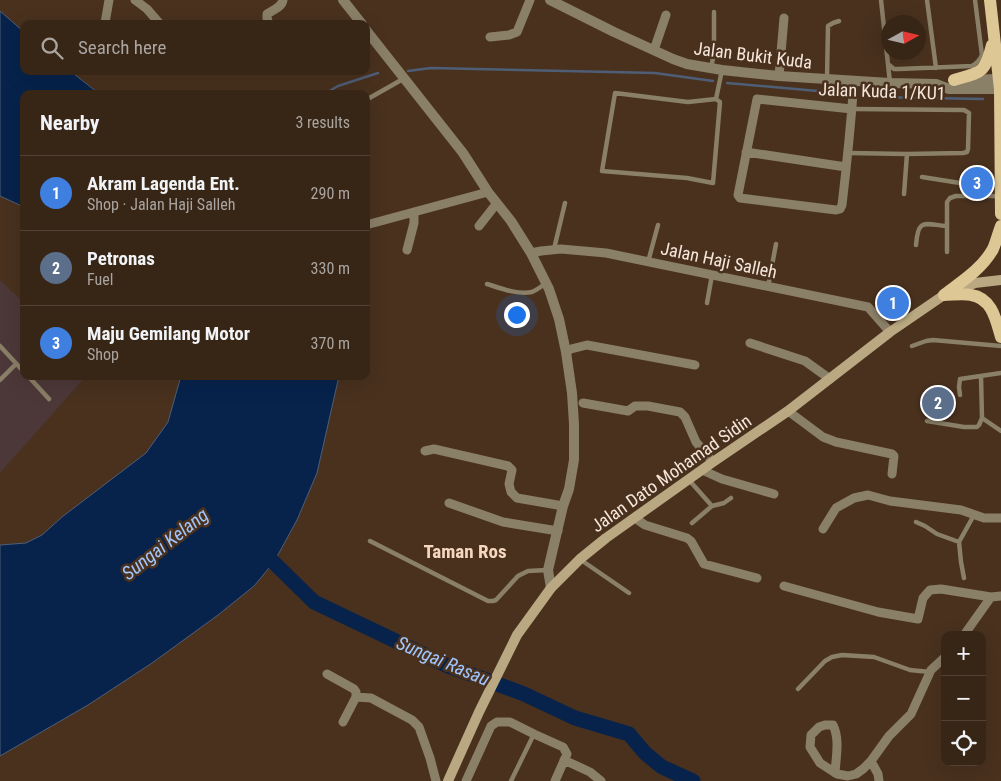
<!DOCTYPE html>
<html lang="en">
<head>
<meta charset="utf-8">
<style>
	:root { --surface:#372516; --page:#423123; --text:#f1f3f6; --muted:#aaa5a1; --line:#514235; --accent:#db2777 }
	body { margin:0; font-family:"Roboto Condensed",sans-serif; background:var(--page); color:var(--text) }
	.controls { position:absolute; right:15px; bottom:15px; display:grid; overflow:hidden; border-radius:10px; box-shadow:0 5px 20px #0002 }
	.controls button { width:45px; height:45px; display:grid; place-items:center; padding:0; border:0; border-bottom:1px solid var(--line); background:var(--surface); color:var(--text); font:25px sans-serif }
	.compass { position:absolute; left:881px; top:15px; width:45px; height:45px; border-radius:50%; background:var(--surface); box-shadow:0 5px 20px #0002; rotate:82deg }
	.you { position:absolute; left:516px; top:314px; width:18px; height:18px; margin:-12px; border:4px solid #fff; border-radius:50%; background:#1a73e8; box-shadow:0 0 0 8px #1a73e833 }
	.badge { display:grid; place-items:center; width:32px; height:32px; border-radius:50%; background:var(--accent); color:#fff; font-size:16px; font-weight:700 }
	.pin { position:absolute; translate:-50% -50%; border:2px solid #fff; box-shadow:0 1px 5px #0006 }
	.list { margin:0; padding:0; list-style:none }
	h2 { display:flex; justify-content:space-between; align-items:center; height:65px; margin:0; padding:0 20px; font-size:21px }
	h2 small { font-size:16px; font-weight:400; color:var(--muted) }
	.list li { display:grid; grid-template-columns:32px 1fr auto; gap:15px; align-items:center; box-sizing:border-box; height:75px; padding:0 20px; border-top:1px solid var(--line) }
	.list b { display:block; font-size:19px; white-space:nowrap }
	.list p { margin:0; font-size:16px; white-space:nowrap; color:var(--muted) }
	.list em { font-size:16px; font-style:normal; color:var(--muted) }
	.icon { flex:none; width:28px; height:28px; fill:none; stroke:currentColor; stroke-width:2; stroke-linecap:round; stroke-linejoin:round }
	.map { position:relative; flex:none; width:1001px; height:781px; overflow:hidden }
	.search { position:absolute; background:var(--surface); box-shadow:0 5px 20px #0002; left:20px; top:20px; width:350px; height:55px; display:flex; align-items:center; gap:12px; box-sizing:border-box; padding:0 18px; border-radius:10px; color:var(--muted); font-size:19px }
	.panel { position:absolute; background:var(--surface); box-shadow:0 5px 20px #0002; left:20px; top:90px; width:350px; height:290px; border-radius:10px }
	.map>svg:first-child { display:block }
	.industrial { fill:#4d3839 }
	.water { fill:#07234c; stroke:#4f5e77 }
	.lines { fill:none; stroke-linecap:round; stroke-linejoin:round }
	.stream { stroke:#4f5e77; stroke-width:2.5 }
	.river { stroke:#07234c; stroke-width:15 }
	.service { stroke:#8a7f67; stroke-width:4.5 }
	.minor { stroke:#8a7f67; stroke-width:9 }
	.tertiary { stroke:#8a7f67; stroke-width:10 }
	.secondary { stroke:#b9a881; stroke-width:10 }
	.primary { stroke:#ddc795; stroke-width:12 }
	.labels { text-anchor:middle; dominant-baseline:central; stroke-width:5; stroke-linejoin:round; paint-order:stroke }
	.street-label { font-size:18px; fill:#f6e6da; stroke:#49311e }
	.water-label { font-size:19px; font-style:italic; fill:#a0c6ff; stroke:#49311e }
	.neighbourhood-label { font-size:19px; font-weight:bold; fill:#f6d7c0; stroke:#49311e }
</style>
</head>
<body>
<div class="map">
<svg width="1001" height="781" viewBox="0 0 1001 781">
	<rect width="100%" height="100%" fill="#49311e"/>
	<path class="industrial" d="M 0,280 L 24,303 L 24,376 L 86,376 L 0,473 Z"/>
	<path class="water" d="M 0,11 L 24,32 L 24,71 L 70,71 L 97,92 L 101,94 L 24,94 L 24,207 L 0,196 Z
		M 181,376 L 339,376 L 317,473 L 297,520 L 274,562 L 254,586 L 218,615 L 152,663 L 88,705 L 0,756 L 0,545 L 26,543 L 42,535 L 62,517 L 146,453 L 168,422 Z"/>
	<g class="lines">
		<path class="stream" d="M 408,71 L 431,68 L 655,73 L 713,81
			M 727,83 L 851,94
			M 324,94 L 338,86 L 378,73
			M 869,97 L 983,99"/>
		<path class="river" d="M 260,549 L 314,602 L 448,666 L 524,694 L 575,718 L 629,734 L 645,753 L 662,767 L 693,781"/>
		<path class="service" d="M 881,0 L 890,83
			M 927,0 L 936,68
			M 888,64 L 894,69 L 899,69 L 972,66 C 977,63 980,60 982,55 L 975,0
			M 711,68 L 714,53 L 714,12
			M 827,78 L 828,26 L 833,23 L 839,21
			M 716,99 L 720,102 L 713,183 L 687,178 L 602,171 L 615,93 L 688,102 L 716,99 L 722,70
			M 366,100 L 403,79
			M 848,153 L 907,154 L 963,153 L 967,152 L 968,149 L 969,113 L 964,110 L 852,109
			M 922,177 L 960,183 L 964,186 L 968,196
			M 904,194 L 907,154
			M 916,245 C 918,218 924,224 946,226
			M 554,249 L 565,203
			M 947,252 L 947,202 L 950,198 L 956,196 L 999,196
			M 648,262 L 658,225
			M 487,284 C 500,288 517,295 532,292 C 537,290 542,286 546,283
			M 768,287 L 776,244
			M 707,303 L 712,275
			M 0,346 L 24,372
			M 912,346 L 926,341 L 933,340 L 1001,346
			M 28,376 L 49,399
			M 981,376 L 982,418 L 1001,431
			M 0,380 L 16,364
			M 960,395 L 959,387 L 960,379 L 1001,373
			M 927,421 L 964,427 L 977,427 L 979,425 L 982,418
			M 689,480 L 712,506 L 724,503 L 731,498
			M 916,522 L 925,526 L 937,534 L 959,542
			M 692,523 L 712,506
			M 370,541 L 488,601 L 493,601 L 496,600 L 518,576 L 528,571 L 547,570
			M 581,560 L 629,593
			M 964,578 L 961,562 L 959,542 L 974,515
			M 798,689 L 825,661 L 832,657 L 842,655 L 874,657 L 910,670 L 930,672
			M 511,781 L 534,734"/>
		<path class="minor" d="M 135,0 L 147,9 L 160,24
			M 105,23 L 109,0
			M 269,24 L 267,18 L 267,14 C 273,10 282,7 283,0
			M 490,37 L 509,35 L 517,32 L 530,0
			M 654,50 L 666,15
			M 779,76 L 784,18
			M 852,109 L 757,99 L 738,195 L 740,198 L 836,210 L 840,209 L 842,205 C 847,163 851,122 854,81
			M 746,152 L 846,167
			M 366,225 L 414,212
			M 479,226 L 497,203
			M 407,250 L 414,223 L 414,212 L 488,192
			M 531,253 L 541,251 L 561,249 L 606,253 L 868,307 L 890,332
			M 750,343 L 805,361 L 830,379
			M 566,352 L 571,349 L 587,345 L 695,365
			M 583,403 L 628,411 L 635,406 L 648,406 L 680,412 L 685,417 L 696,442 L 713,462
			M 788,411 L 823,437 L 836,442 L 892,454 L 894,456 L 892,474
			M 425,451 L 434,449 L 508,466 L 512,470 L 509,484 L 511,492 L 517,498 L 563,506
			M 702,470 L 722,479 L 774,494
			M 449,503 L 503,522 L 558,531
			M 635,518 L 645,525 L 687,538 L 691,541 L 704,564 L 757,578
			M 823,529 L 836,508 L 854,498 L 868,495 L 890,501 L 961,510 L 984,518 L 1001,518
			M 784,586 L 878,612 L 918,619 L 923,598 L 930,590 L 941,589 L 991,597 L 1001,596
			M 964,635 L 991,597
			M 327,674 L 354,689 L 356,692 L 356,697
			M 343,722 L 356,697 L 371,698 L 412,720 L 419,727 L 430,758 L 436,781
			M 564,760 L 590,772 L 601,781
			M 871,761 L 878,774 L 879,781
			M 835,773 C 836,757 840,739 833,725 L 825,725 L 819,727 L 811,735 L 810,747 L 820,763 L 837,774 L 848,776 L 856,774 L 863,769 L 871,761 L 889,736 L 911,714 L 931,670 L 945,657
			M 466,781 L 491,726 L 497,722 L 510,722 L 534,734 L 563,747 L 567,754 L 555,781"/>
		<path class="tertiary" d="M 343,0 L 362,24
			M 550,0 L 614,32 L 673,59 L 687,64 L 722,70 L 779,76 L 890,83 L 936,84 L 949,89 L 1000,89
			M 366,30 L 463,153 L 488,192 L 511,221 L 531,253 L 549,289 L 559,319 L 566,352 L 572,393 L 574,424 L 574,460 L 569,489 L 563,506 L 548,570 L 551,588
			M 964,80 L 998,79"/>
		<path class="secondary" d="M 448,781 L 479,712 L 517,635 L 551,588 L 580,559 L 606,538 L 713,462 L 788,411 L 890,332 L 944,295 L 975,283 L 1001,280"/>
		<path class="primary" d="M 990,0 L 1000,89 L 1001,214
			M 954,80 C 981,72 985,74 992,45
			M 944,295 C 961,282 982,269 993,249 C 996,242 998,234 1001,226
			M 944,295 C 952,295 963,293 971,295 C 992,298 996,320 1001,337"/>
	</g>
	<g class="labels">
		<g class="street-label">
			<text transform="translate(753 55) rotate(7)">Jalan Bukit Kuda</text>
			<text transform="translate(882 91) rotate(2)">Jalan Kuda 1/KU1</text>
			<text transform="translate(719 260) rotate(12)">Jalan Haji Salleh</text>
			<text transform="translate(671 473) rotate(-35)">Jalan Dato Mohamad Sidin</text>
		</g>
		<g class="water-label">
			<text transform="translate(165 544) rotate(-38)">Sungai Kelang</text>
			<text transform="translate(443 661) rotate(23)">Sungai Rasau</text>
		</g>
		<g class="neighbourhood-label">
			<text x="465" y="551">Taman Ros</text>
		</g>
	</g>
</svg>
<div class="controls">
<button>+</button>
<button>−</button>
<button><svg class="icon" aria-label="locate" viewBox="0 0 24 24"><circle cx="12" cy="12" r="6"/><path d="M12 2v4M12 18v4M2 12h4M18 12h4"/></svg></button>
</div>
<svg class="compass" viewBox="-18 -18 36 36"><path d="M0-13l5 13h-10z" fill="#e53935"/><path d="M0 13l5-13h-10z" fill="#aaa5a1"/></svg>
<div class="you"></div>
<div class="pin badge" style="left:893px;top:303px;background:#3f7fe0">1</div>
<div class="pin badge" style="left:938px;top:403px;background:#5c6f8a">2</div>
<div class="pin badge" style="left:977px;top:183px;background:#3f7fe0">3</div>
<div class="search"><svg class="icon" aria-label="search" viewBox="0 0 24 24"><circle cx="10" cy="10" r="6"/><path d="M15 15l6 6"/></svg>Search here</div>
<section class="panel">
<h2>Nearby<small>3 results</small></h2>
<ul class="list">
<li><span class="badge" style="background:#3f7fe0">1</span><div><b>Akram Lagenda Ent.</b><p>Shop · Jalan Haji Salleh</p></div><em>290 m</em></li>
<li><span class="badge" style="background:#5c6f8a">2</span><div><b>Petronas</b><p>Fuel</p></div><em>330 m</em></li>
<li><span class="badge" style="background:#3f7fe0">3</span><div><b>Maju Gemilang Motor</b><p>Shop</p></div><em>370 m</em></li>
</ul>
</section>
</div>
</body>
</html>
